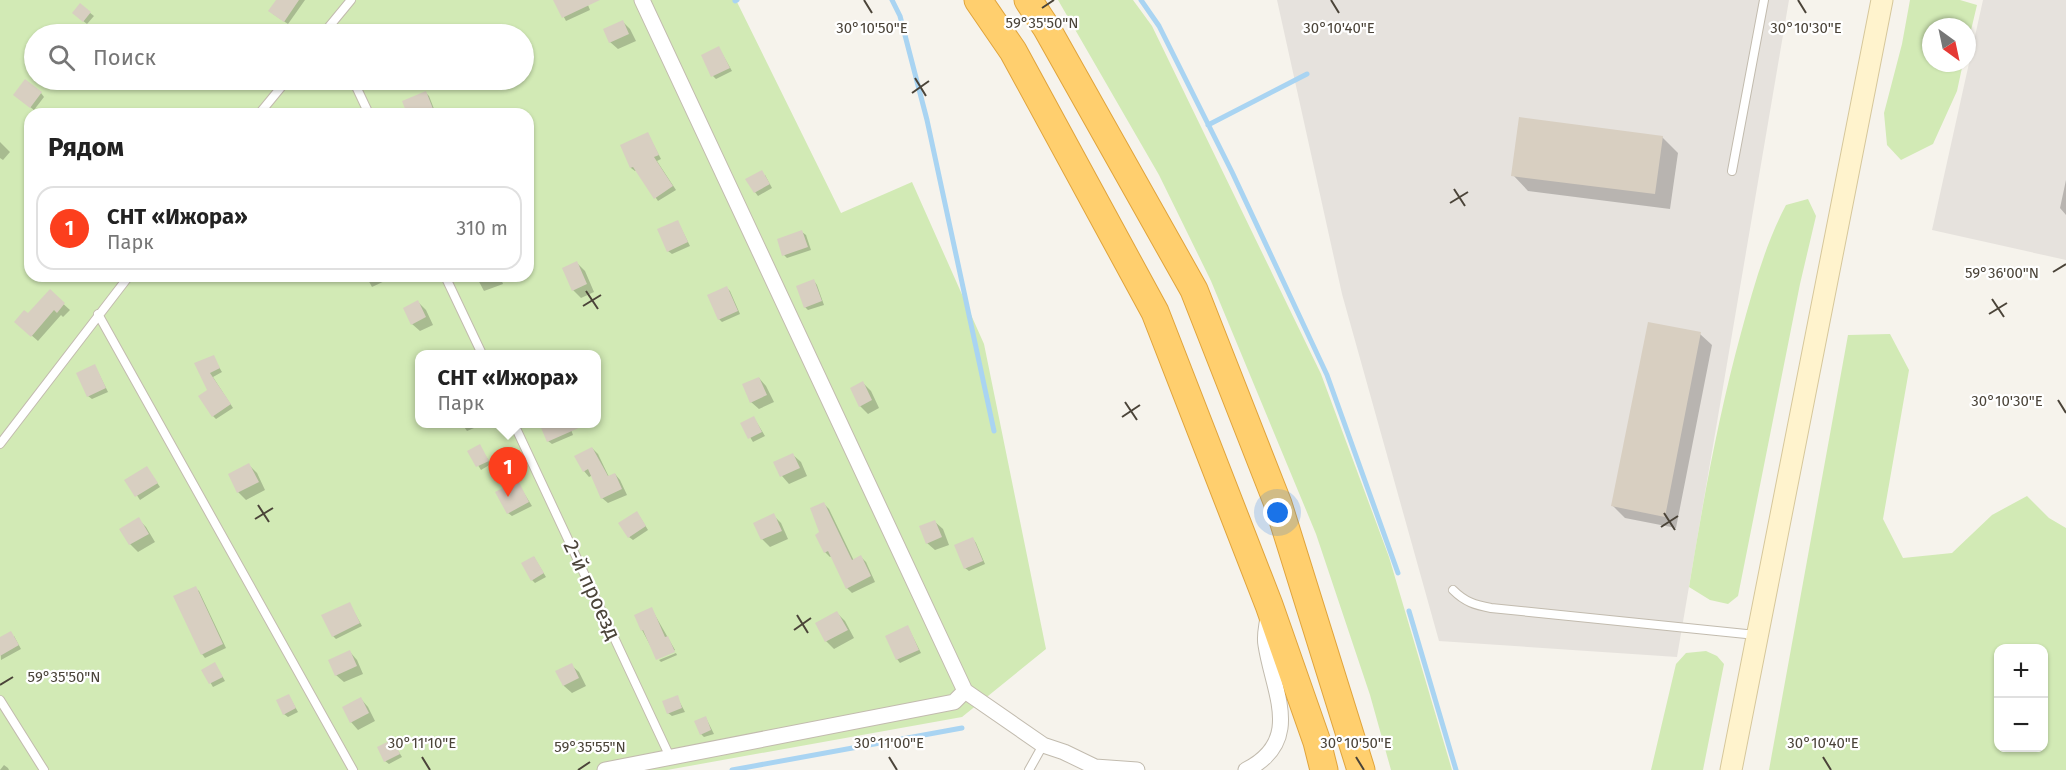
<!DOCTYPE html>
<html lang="ru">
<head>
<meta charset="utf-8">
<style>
	:root { --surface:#fff; --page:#f6f6f6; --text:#222; --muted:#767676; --line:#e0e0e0; --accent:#fc3f1d }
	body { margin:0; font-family:"Fira Sans",sans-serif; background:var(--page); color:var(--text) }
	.controls { position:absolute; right:18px; bottom:18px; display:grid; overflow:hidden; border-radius:12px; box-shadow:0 2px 4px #0004 }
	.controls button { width:54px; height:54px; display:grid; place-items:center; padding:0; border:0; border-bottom:2px solid var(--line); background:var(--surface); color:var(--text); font:30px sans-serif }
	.compass { position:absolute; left:1922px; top:18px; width:54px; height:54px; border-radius:50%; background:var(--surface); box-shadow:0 2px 4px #0004; rotate:147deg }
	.you { position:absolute; left:1278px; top:513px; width:21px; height:21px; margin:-15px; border:4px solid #fff; border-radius:50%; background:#1a73e8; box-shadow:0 0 0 9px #1a73e833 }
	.badge { display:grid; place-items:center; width:39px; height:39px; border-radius:50%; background:var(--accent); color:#fff; font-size:20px; font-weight:700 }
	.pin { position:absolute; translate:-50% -50px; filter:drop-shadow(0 2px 3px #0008) }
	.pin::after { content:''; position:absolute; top:32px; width:21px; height:18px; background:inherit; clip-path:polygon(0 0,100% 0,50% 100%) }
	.popup { position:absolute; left:415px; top:350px; width:186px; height:78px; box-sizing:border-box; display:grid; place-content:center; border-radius:12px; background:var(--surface); filter:drop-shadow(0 2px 4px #0005); font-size:20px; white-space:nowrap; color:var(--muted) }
	.popup b { font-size:22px; color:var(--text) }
	.popup::after { content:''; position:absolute; left:50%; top:100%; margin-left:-12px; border:12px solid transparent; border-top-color:var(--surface) }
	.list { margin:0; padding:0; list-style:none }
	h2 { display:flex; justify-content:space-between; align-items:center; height:78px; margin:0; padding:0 24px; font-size:26px }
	h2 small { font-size:20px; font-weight:400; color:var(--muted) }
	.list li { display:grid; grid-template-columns:39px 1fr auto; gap:18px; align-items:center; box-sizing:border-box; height:84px; margin:0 12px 12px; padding:0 12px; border:2px solid var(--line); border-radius:18px }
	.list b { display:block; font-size:22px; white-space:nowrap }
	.list p { margin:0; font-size:20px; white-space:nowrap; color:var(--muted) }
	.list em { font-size:20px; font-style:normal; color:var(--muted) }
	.icon { flex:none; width:33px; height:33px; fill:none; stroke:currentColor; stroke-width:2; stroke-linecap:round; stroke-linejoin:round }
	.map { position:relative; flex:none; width:2066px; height:770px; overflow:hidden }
	.search { position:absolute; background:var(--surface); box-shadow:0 2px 4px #0004; left:24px; top:24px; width:510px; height:66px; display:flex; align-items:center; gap:15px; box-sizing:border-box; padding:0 21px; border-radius:33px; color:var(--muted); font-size:22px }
	.panel { position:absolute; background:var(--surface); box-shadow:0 2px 4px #0004; left:24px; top:108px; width:510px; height:174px; border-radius:18px }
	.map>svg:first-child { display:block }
	.industrial { fill:#e6e2dd }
	.green { fill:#d2eab5; fill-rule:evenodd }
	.shadow { fill:#0003 }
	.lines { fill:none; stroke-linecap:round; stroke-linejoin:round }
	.stream { stroke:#a9d4f2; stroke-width:5 }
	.building { fill:#d8cfc1 }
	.lane-casing { stroke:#c2bbae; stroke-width:10 }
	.street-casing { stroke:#c2bbae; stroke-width:17 }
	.secondary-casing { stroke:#d6c79b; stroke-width:23 }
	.highway-casing { stroke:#e0a43c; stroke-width:29 }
	.lane { stroke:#fff; stroke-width:8 }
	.street { stroke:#fff; stroke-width:15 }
	.secondary { stroke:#fff3cd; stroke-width:21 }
	.highway { stroke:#ffcf6e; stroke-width:27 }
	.ticks { fill:none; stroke:#4b4439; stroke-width:2 }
	.labels { text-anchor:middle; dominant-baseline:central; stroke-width:4.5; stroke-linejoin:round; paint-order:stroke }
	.street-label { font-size:21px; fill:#4b4439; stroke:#fff }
	.ticks-label { font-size:15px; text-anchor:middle; fill:#4b4439; stroke:#fff; stroke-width:4.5; stroke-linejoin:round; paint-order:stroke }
</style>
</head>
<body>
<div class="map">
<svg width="2066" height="770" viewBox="0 0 2066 770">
	<rect width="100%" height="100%" fill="#f6f3ec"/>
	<path class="industrial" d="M 1277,0 L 1789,0 L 1677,657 L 1439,641 L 1342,294 Z
		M 1983,0 L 2066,0 L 2066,260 L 1932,230 Z"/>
	<path class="green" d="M 0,0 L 736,0 L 841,213 L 912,182 L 984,344 L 1046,649 L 962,717 L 667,770 L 0,770 ZM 34,34 L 524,34 L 524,80 L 34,80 ZM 30,114 L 528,114 L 528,276 L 30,276 ZM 420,354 L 596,354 L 596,424 L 420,424 Z
		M 1058,0 L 1133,0 L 1152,26 L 1321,374 L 1389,557 L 1452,770 L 1391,770 L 1370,695 L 1316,534 L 1211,281 L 1159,175 Z
		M 1910,0 L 1960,0 L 1977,5 L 1967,47 L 1967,27 L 1931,27 L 1931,63 L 1963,63 L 1957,91 L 1933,144 L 1901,160 L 1887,145 L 1884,113 L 1902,44 Z
		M 1808,199 L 1816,216 L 1800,284 L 1738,596 L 1728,604 L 1710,600 L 1689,587 C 1703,502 1718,417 1741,333 C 1753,289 1765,245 1786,205 Z
		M 1890,334 L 1909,370 L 1883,519 L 1903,558 L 1952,553 L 1992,515 L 2027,496 L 2049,518 L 2066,528 L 2066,770 L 1769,770 L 1848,335 ZM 2044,648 L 2044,748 L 1998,748 L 1998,648 Z
		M 1706,651 L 1717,656 L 1724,664 L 1703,770 L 1651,770 L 1676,664 L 1686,653 Z"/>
	<path class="shadow" d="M 277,0 L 305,0 L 288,24 L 273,14 Z
		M 555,0 L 586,0 L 590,10 L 566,21 Z
		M 80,5 L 94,16 L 87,24 L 77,16 Z
		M 623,22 L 630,29 L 636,41 L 618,49 L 610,42 Z
		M 374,24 L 381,34 L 357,34 L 356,33 Z
		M 719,48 L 732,71 L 716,79 L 713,76 Z
		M 41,93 L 44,97 L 34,110 L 18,98 Z
		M 426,93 L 429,96 L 436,114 L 408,114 Z
		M 648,134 L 661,159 L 657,161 L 676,190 L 658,201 L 637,170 L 635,171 L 631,168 L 622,146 Z
		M 1662,137 L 1678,153 L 1670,209 L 1528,191 L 1513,175 Z
		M 0,142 L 10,152 L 3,160 L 0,158 Z
		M 765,175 L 772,188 L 758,196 L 755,192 Z
		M 2066,180 L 2066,215 L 2060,208 Z
		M 678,222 L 690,246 L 672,254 L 668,251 Z
		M 802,232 L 806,235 L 811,250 L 787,258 L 784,255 Z
		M 577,263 L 585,271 L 594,292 L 581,298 L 573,290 Z
		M 366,276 L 390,276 L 391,278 L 372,287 Z
		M 476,276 L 500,276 L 503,284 L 484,291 Z
		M 814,281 L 817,285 L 824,305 L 808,310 L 805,307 Z
		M 727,288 L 730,291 L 740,314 L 722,322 L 719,319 Z
		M 50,292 L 70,310 L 63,317 L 61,315 L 38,341 L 22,327 L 28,315 Z
		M 418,302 L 426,310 L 433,325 L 420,331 L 412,324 Z
		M 1700,334 L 1712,345 L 1676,528 L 1625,518 L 1613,506 Z
		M 213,357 L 222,372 L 213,377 L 233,408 L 216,419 L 213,416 L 209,391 L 196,364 Z
		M 95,366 L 108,392 L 92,399 L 88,396 Z
		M 759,378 L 766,386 L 774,402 L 759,409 L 751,402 Z
		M 863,383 L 871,391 L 879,408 L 868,414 L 860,406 Z
		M 754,418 L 765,436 L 753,442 L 742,424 Z
		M 462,424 L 480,424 L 481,425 L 467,431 Z
		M 569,424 L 573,435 L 552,444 L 548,441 Z
		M 479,446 L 491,464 L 481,470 L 469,451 Z
		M 592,448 L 598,454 L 609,477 L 615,474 L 620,480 L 627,495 L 608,503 L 602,498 L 593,475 L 589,477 L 584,471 L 576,456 Z
		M 793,455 L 801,462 L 807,476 L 789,484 L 782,476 L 775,463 Z
		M 249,465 L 257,473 L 265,490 L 246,500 L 238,492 Z
		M 147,468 L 160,487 L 140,500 L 127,480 Z
		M 517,482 L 532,506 L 512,516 L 508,513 Z
		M 824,504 L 829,509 L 854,561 L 861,557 L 866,562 L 875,582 L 852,593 L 847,588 L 832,556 L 830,557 L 825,552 L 821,533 Z
		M 773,515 L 781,523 L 788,539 L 770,547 L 762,539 Z
		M 640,517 L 648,530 L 633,540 L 629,537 Z
		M 138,519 L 146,527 L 155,542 L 138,552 L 130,544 Z
		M 935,522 L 943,529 L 949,545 L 935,550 L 927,543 Z
		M 973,539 L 976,543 L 985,564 L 969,571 L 965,568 Z
		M 534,557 L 546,577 L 535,583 L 532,580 Z
		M 195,588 L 199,591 L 226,648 L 205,658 L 202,654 Z
		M 349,603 L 362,626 L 336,639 L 333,636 Z
		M 651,608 L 675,650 L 657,658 L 642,630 Z
		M 837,613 L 845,621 L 854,638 L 834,649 L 826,641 L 817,624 Z
		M 908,627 L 921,653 L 900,663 L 897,659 Z
		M 14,636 L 21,649 L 1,660 L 0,639 Z
		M 350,652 L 357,660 L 363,674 L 344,682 L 336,675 Z
		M 676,653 L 677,655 L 661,662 L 659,660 Z
		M 215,664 L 225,681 L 213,687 L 203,670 Z
		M 571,665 L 579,672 L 586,686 L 572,693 L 564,686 L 557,672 Z
		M 289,696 L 298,712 L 288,717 L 284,714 Z
		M 677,697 L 685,712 L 672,716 L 668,713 Z
		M 361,699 L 368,707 L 375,721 L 358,730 L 351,722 Z
		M 706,718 L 714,734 L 704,737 L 701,734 Z
		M 392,741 L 402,757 L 389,764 L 385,761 Z
		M 4,765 L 8,768 L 9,770 L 0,770 Z"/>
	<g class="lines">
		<path class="stream" d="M 892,0 L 900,16 L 927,120 L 994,431
			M 1141,0 L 1159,26 L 1232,172 L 1327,375 L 1398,573
			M 735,1 L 737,0
			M 1208,125 L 1307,74
			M 1409,611 L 1456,770
			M 732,770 L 962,728"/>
	</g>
	<path class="building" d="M 276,0 L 299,0 L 284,22 L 268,11 Z
		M 553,0 L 600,0 L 562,18 Z
		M 80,3 L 91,12 L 83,22 L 72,13 Z
		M 623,20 L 629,34 L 609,43 L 603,29 Z
		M 719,46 L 730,68 L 711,77 L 701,55 Z
		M 25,79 L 42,92 L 30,108 L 13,95 Z
		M 426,91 L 435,114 L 407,114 L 402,101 Z
		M 1519,117 L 1663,136 L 1655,194 L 1511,176 Z
		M 648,132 L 659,155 L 654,157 L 673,186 L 654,199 L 633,167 L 630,168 L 620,145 Z
		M 762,170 L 770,184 L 754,193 L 745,179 Z
		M 678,220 L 688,242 L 667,252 L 657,229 Z
		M 802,230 L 808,247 L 782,256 L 777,239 Z
		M 577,261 L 587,284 L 572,291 L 562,268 Z
		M 814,279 L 822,301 L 804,308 L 796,286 Z
		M 727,286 L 738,311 L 718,320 L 707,295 Z
		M 50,289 L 65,303 L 57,313 L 54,310 L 31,337 L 14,322 L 24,310 L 28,313 Z
		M 418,300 L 426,317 L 411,325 L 403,308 Z
		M 1648,322 L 1701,332 L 1665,517 L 1611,506 Z
		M 214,355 L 220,368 L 210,373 L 231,404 L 212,417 L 198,396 L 207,390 L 194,363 Z
		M 95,364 L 106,388 L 87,397 L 76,373 Z
		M 759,377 L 767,395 L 750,403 L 742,384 Z
		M 863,381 L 872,400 L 859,407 L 850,388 Z
		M 754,416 L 762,432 L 748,439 L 740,423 Z
		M 539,423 L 590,423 L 547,442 Z
		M 480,444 L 489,461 L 476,467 L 467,451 Z
		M 592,447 L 608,476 L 615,473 L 622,489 L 601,499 L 588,469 L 583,472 L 574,456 Z
		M 793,453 L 800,468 L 780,477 L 773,462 Z
		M 249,463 L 259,482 L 237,493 L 228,474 Z
		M 147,466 L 158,483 L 135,497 L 124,480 Z
		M 518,480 L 529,502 L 507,514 L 495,492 Z
		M 824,502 L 852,560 L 861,555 L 871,576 L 846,589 L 828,551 L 824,553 L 815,535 L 819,532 L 810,508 Z
		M 637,511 L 646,526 L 628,538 L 618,523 Z
		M 774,513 L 782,531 L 761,540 L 753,523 Z
		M 139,517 L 149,534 L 129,545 L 119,529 Z
		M 935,520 L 942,537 L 926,544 L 919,526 Z
		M 973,537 L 983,561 L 964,569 L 954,545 Z
		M 534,556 L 544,573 L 531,581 L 521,563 Z
		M 196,586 L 223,644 L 201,655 L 173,596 Z
		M 350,602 L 360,623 L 332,637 L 321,615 Z
		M 652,607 L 665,637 L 668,636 L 675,652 L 656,660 L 643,630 L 641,631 L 634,615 Z
		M 837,611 L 848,630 L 825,642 L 815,623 Z
		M 908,625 L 919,650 L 896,660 L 885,636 Z
		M 11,631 L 19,645 L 0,656 L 0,637 Z
		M 350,650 L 357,666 L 335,676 L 328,660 Z
		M 215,662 L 223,677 L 209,684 L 201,670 Z
		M 572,663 L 579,678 L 563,686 L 555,671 Z
		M 289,694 L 296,708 L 283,715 L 276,700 Z
		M 678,695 L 682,708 L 667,714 L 662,701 Z
		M 361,697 L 369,713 L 350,723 L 342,707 Z
		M 706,716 L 711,730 L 700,735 L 694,721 Z
		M 393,739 L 400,754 L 384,762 L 377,747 Z"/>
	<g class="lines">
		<defs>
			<path id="lane" d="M 323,34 L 351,0
				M 353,80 L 369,114
				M 259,114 L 287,80
				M 1732,171 L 1764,0
				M 445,276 L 482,354
				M 98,314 L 353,770
				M 514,424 L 670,757
				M 0,444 L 129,276
				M 1453,590 C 1465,602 1475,605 1491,608 L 1756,635
				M 0,700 L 44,770
				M 1029,770 L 1043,745"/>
			<path id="street" d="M 642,0 L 965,691 L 1043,745 L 1064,752 L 1095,767 L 1137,770
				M 605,770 L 954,702 L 965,691
				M 1246,770 C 1304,741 1273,692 1266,645 C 1264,636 1267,626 1268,617"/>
			<path id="secondary" d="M 1731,770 L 1882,0"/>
			<path id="highway" d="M 978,0 L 1013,51 L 1155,312 L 1269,605 L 1317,742 L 1324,770
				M 1028,0 L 1046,27 L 1194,290 L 1278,504 L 1361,770"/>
		</defs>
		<use href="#lane" class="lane-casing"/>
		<use href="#street" class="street-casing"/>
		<use href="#secondary" class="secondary-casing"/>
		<use href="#highway" class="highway-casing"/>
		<use href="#lane" class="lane"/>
		<use href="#street" class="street"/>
		<use href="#secondary" class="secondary"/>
		<use href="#highway" class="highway"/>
	</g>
	<path class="ticks" d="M 864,0 L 872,13M 1331,0 L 1339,13M 1798,0 L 1806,13M 1042,8 L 1054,0M 915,78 L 926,96M 912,93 L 929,81M 1454,189 L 1465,206M 1450,203 L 1468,192M 2053,272 L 2066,264M 586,291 L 598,309M 1992,299 L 2004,317M 583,306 L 601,295M 1989,314 L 2007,303M 2058,400 L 2066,413M 1125,402 L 1137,420M 1122,417 L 1140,405M 258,505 L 269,522M 1664,513 L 1675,530M 255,519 L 273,508M 1661,527 L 1678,516M 797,615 L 808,633M 794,630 L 811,618M 0,685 L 13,677M 422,757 L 430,770M 889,757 L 897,770M 1356,757 L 1364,770M 1823,757 L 1831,770M 578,770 L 590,762"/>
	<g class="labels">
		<g class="street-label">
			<text transform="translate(592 590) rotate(65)">2-й проезд</text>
		</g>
	</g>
	<g class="ticks-label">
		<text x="1042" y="28">59°35'50"N</text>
		<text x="1806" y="33">30°10'30"E</text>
		<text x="872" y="33">30°10'50"E</text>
		<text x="1339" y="33">30°10'40"E</text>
		<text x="2002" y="278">59°36'00"N</text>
		<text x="2007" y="406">30°10'30"E</text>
		<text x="64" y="682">59°35'50"N</text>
		<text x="422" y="748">30°11'10"E</text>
		<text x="889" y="748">30°11'00"E</text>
		<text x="1356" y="748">30°10'50"E</text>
		<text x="1823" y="748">30°10'40"E</text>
		<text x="590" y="752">59°35'55"N</text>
	</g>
</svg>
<div class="controls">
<button>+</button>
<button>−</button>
</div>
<svg class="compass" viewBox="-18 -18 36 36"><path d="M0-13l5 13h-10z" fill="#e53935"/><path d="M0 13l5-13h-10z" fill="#767676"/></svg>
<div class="you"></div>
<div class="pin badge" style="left:508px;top:497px">1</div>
<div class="popup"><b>СНТ «Ижора»</b>Парк</div>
<div class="search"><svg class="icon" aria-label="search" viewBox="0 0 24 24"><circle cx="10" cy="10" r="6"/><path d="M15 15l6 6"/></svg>Поиск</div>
<section class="panel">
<h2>Рядом<small></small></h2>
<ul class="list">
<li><span class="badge">1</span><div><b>СНТ «Ижора»</b><p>Парк</p></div><em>310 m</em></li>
</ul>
</section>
</div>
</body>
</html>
